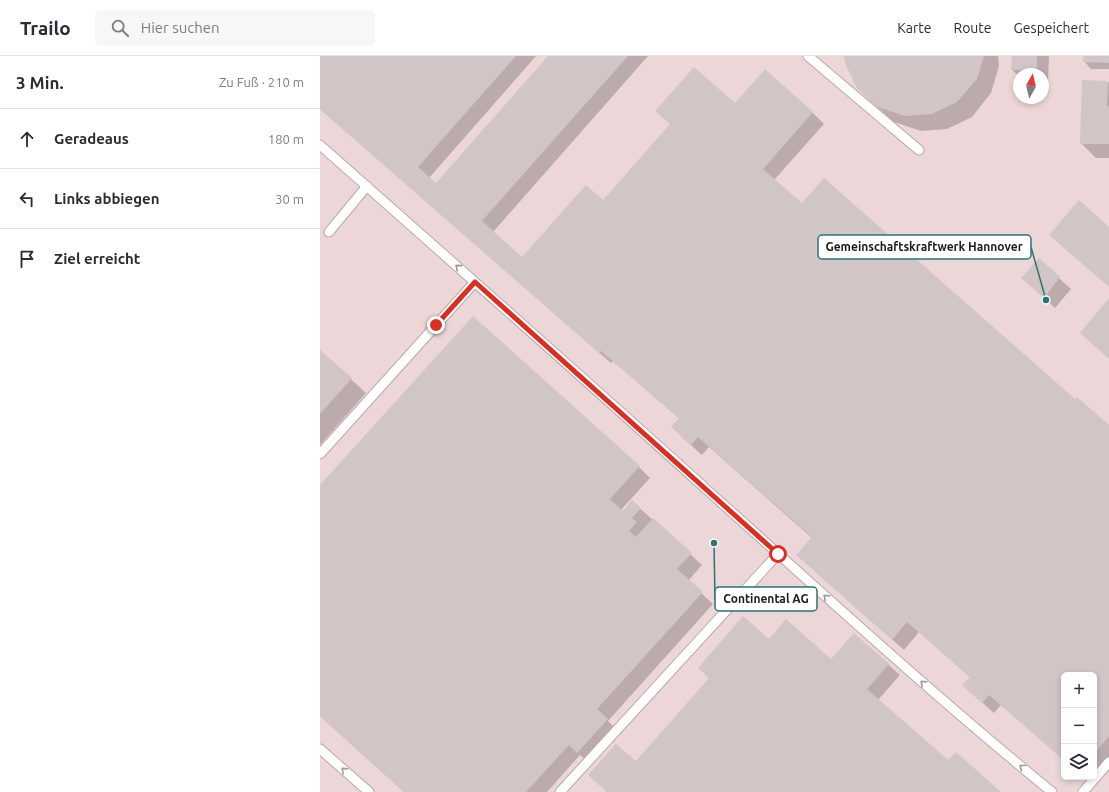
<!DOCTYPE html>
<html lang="de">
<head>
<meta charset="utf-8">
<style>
	:root { --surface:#fff; --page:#f7f7f7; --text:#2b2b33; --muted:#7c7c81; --line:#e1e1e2 }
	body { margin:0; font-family:Ubuntu,sans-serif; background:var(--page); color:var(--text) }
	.controls { position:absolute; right:12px; bottom:12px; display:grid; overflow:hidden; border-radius:6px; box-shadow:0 2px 6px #0003 }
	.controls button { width:36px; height:36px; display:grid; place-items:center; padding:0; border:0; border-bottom:1px solid var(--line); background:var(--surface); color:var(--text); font:20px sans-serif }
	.compass { position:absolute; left:693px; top:12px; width:36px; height:36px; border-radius:50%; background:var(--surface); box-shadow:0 2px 6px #0003; rotate:8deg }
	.stop { position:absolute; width:12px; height:12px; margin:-9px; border:3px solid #d93025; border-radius:50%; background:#fff }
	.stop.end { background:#d93025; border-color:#fff; box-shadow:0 1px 4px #0008 }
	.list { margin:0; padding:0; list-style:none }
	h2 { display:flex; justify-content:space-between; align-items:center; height:52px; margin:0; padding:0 16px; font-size:17px }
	h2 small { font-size:13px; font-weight:400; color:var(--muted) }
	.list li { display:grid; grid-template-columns:26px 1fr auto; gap:12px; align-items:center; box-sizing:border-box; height:60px; padding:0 16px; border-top:1px solid var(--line) }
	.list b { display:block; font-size:15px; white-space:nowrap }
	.list em { font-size:13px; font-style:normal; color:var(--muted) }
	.icon { flex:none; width:22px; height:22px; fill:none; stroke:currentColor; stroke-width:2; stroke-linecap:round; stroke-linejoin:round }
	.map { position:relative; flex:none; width:789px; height:736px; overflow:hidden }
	header { display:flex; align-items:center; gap:24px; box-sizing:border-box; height:56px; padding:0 20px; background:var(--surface); border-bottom:1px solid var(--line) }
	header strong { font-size:19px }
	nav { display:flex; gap:22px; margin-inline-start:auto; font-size:14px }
	.search { width:280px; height:36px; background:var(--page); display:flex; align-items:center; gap:10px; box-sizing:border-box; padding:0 14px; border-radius:6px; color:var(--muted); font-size:15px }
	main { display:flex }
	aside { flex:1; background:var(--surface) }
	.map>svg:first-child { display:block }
	.built { fill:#ecd6d8; fill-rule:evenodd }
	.shadow { fill:#0003 }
	.building { fill:#d1c5c6 }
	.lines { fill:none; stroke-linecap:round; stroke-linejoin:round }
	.lane-casing { stroke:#b6aaab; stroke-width:11 }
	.lane { stroke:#fff; stroke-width:9 }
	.oneway { stroke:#9a9898 }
	.route { stroke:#d93025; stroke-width:5 }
	.leader { fill:none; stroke:#2a7471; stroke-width:1.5 }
	.callout-dot { fill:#2a7471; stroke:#fff; stroke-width:1.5 }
	.callout { fill:#fff; stroke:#2a7471; stroke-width:1.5 }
	.callout-label { font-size:12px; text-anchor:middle; font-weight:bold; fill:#1f1b1b }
</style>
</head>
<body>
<header>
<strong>Trailo</strong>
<div class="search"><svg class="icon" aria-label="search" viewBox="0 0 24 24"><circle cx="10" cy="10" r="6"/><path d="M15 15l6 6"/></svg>Hier suchen</div>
<nav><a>Karte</a><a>Route</a><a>Gespeichert</a></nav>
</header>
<main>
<aside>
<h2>3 Min.<small>Zu Fuß · 210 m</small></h2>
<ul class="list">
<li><svg class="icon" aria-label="ahead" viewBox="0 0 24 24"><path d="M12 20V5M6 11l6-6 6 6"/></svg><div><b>Geradeaus</b></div><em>180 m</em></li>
<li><svg class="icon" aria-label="left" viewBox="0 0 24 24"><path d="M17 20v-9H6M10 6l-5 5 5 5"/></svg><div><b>Links abbiegen</b></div><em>30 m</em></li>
<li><svg class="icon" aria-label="arrive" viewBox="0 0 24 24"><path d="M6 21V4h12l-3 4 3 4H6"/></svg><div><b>Ziel erreicht</b></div></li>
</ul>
</aside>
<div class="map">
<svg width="789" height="736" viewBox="0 0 789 736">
	<rect width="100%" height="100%" fill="#f0e3e4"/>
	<path class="built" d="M 0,0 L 789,0 L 789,736 L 0,736 ZM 699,18 L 723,18 L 723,42 L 699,42 ZM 744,619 L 774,619 L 774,721 L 744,721 Z"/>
	<path class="shadow" d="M 0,0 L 216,0 L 109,122 L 116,128 L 229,0 L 328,0 L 173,176 L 202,202 L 283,145 L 351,69 L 337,55 L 415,48 L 445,15 L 493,57 L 504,68 L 454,124 L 482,149 L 755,344 L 789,371 L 789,704 L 774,721 L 774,619 L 744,619 L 744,704 L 681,649 L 674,657 L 655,640 L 651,622 L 599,576 L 584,594 L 477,499 L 492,482 L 389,391 L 382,399 L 363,382 L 360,363 L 293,305 L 291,307 L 0,53 Z
		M 525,0 L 678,0 L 679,10 L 671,37 L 652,61 L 627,73 L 601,75 L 574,66 L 553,47 L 538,32 Z
		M 693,0 L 729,0 L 728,26 L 723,25 L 723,18 L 699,18 L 699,20 L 692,14 Z
		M 764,0 L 789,0 L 789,13 L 771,13 L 764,5 Z
		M 788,26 L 789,27 L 789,102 L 776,102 L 761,87 Z
		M 719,204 L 751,233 L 735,252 L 703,222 Z
		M 0,295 L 46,337 L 0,389 Z
		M 319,411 L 330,422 L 301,454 L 303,456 L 312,445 L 382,509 L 368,525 L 393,548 L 288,665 L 298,675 L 269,707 L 260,699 L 227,736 L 84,736 L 0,660 L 0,431 Z
		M 534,578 L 580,619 L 558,644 L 628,706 L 680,736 L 287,736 L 269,719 L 316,707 L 449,584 L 511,604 Z
		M 763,721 L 774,721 L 769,726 Z"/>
	<path class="building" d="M 0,0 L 196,0 L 98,111 L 116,127 L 228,0 L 308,0 L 162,165 L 202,201 L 266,129 L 283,144 L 350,68 L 335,55 L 374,11 L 415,47 L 445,13 L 493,56 L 443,113 L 482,147 L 504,122 L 755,343 L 757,341 L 789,369 L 789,680 L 774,698 L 774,619 L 744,619 L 744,704 L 669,639 L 662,647 L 642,629 L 650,621 L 587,566 L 572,584 L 476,499 L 492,481 L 378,381 L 371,389 L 351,371 L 359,362 L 281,295 L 279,297 L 0,53 Z
		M 524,0 L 664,0 L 657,23 L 637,46 L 612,58 L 585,60 L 558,51 L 537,32 L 525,7 Z
		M 692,0 L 717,0 L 717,15 L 691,14 Z
		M 763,0 L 789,0 L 789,7 L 763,6 Z
		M 762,24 L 788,25 L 787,50 L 789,50 L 789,88 L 760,88 Z
		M 759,144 L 789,171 L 789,231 L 729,179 Z
		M 719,202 L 740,221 L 724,242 L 701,222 Z
		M 789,242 L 789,303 L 760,277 Z
		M 153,260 L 320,410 L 290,443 L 303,455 L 312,444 L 321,452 L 312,462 L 317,466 L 309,475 L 316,481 L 333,462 L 372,497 L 357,513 L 383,536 L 277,653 L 288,663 L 257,697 L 249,689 L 206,736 L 84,736 L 0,660 L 0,429 Z
		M 0,294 L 32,322 L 0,358 Z
		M 423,560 L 449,583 L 466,563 L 511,603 L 534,577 L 569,608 L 547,633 L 628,704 L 636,696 L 681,736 L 287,736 L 268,719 L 296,688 L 316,705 L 389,622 L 378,612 Z"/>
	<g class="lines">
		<defs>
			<path id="lane" d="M 488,0 L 599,94
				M 0,89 C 129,203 258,317 385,432 C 500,535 613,639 732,736
				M 9,176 L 47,130
				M 0,398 L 155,226
				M 0,693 L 49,736
				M 240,736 L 458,498
				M 763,736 L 789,706"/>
		</defs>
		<use href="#lane" class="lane-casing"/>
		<use href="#lane" class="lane"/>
	</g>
	<defs><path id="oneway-chevron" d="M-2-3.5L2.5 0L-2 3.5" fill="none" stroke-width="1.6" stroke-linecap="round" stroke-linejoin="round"/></defs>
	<g class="oneway">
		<use href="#oneway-chevron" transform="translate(138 211) rotate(-139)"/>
		<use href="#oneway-chevron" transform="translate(506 541) rotate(-138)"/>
		<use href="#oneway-chevron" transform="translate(603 627) rotate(-138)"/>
		<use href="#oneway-chevron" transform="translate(702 711) rotate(-141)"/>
		<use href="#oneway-chevron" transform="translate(24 714) rotate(-138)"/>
	</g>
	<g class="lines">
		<path class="route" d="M 116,269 L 155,226 L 458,498"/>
	</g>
	<path class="leader" d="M726 244L711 191M394 487L395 543"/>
	<g class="callout-dot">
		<circle cx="726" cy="244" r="4"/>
		<circle cx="394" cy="487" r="4"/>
	</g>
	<g class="callout">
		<rect x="498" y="179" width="213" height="24" rx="4"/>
		<rect x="395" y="531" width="102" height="24" rx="4"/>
	</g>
	<g class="callout-label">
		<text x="604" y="195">Gemeinschaftskraftwerk Hannover</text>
		<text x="446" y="547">Continental AG</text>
	</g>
</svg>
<div class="controls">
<button>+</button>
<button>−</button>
<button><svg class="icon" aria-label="layers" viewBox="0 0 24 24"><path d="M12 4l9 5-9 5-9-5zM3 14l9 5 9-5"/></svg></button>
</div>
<svg class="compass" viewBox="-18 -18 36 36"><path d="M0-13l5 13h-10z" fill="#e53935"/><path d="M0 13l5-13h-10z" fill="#7c7c81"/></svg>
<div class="stop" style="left:458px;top:498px"></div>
<div class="stop end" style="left:116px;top:269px"></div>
</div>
</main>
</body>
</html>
